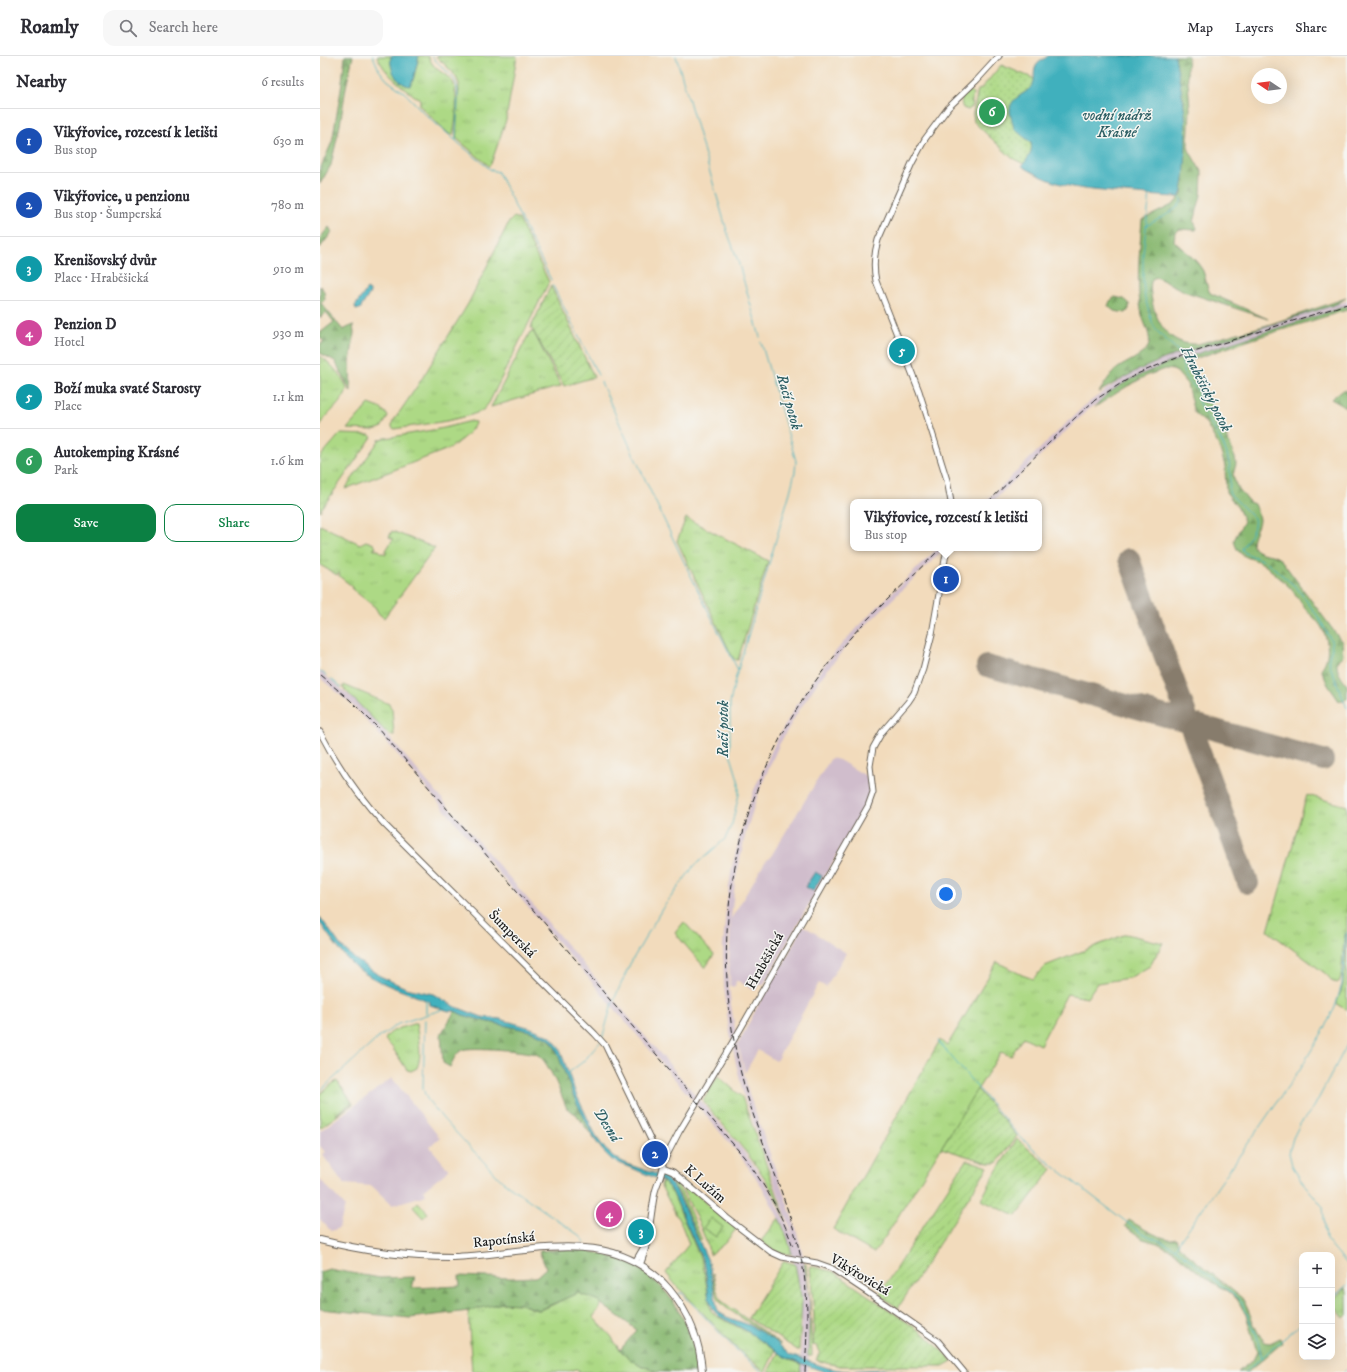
<!DOCTYPE html>
<html lang="en">
<head>
<meta charset="utf-8">
<style>
	:root { --surface:#fff; --page:#f7f7f7; --text:#2b2b33; --muted:#7c7c81; --line:#e1e1e2; --accent:#0b8043 }
	body { margin:0; font-family:"IM FELL DW Pica",serif; background:var(--page); color:var(--text) }
	.controls { position:absolute; right:12px; bottom:12px; display:grid; overflow:hidden; border-radius:8px; box-shadow:0 4px 16px #0002 }
	.controls button { width:36px; height:36px; display:grid; place-items:center; padding:0; border:0; border-bottom:1px solid var(--line); background:var(--surface); color:var(--text); font:20px sans-serif }
	.compass { position:absolute; left:931px; top:12px; width:36px; height:36px; border-radius:50%; background:var(--surface); box-shadow:0 4px 16px #0002; rotate:283deg }
	.you { position:absolute; left:626px; top:838px; width:14px; height:14px; margin:-10px; border:3px solid #fff; border-radius:50%; background:#1a73e8; box-shadow:0 0 0 6px #1a73e833 }
	.badge { display:grid; place-items:center; width:26px; height:26px; border-radius:50%; background:var(--accent); color:#fff; font-size:13px; font-weight:700 }
	.pin { position:absolute; translate:-50% -50%; border:2px solid #fff; box-shadow:0 1px 4px #0006 }
	.popup { position:absolute; left:530px; top:443px; width:192px; height:52px; box-sizing:border-box; display:grid; place-content:center; border-radius:8px; background:var(--surface); filter:drop-shadow(0 1px 3px #0005); font-size:13px; white-space:nowrap; color:var(--muted) }
	.popup b { font-size:15px; color:var(--text) }
	.popup::after { content:''; position:absolute; left:50%; top:100%; margin-left:-8px; border:8px solid transparent; border-top-color:var(--surface) }
	.list { margin:0; padding:0; list-style:none }
	h2 { display:flex; justify-content:space-between; align-items:center; height:52px; margin:0; padding:0 16px; font-size:17px }
	h2 small { font-size:13px; font-weight:400; color:var(--muted) }
	.list li { display:grid; grid-template-columns:26px 1fr auto; gap:12px; align-items:center; box-sizing:border-box; height:64px; padding:0 16px; border-top:1px solid var(--line) }
	.list b { display:block; font-size:15px; white-space:nowrap }
	.list p { margin:0; font-size:13px; white-space:nowrap; color:var(--muted) }
	.list em { font-size:13px; font-style:normal; color:var(--muted) }
	.actions { display:flex; gap:8px; padding:12px 16px }
	.actions a { flex:1; padding:9px 0; border:1px solid var(--accent); border-radius:12px; text-align:center; font-size:14px; color:var(--accent) }
	.actions .main { background:var(--accent); color:#fff }
	.icon { flex:none; width:22px; height:22px; fill:none; stroke:currentColor; stroke-width:2; stroke-linecap:round; stroke-linejoin:round }
	.map { position:relative; flex:none; width:1027px; height:1316px; overflow:hidden }
	header { display:flex; align-items:center; gap:24px; box-sizing:border-box; height:56px; padding:0 20px; background:var(--surface); border-bottom:1px solid var(--line) }
	header strong { font-size:19px }
	nav { display:flex; gap:22px; margin-inline-start:auto; font-size:14px }
	.search { width:280px; height:36px; background:var(--page); display:flex; align-items:center; gap:10px; box-sizing:border-box; padding:0 14px; border-radius:12px; color:var(--muted); font-size:15px }
	main { display:flex }
	aside { flex:1; background:var(--surface) }
	.map>svg:first-child { display:block }
	.industrial { fill:#d0bdcc }
	.grass { fill:url(#grass-tufts); stroke:#647a50 }
	.forest { fill:url(#forest-firs); stroke:#536a47 }
	.park { fill:url(#park-dots); stroke:#647a50 }
	.garden { fill:url(#garden-furrows); stroke:#647a50 }
	.pitch { fill:#add985; stroke:#647a50 }
	.water { fill:#41b0bd; stroke:#2e666c }
	.lines { fill:none; stroke-linecap:round; stroke-linejoin:round }
	.stream { stroke:#41b0bd; stroke-width:1 }
	.runway { stroke:#877c6c; stroke-width:22 }
	.minor-casing { stroke:#675f54; stroke-width:7 }
	.major-casing { stroke:#675f54; stroke-width:8 }
	.minor { stroke:#fff; stroke-width:5 }
	.major { stroke:#fff; stroke-width:6 }
	.rail { stroke:#1c1c1c; stroke-width:1; stroke-dasharray:6 3; stroke-linecap:butt }
	.labels { text-anchor:middle; dominant-baseline:central; stroke-width:3; stroke-linejoin:round; paint-order:stroke }
	.street-label { font-size:14px; fill:#1c1c1c; stroke:#f6f6f2 }
	.water-label { font-size:15px; font-style:italic; fill:#2d5f64; stroke:#f6f6f2 }
</style>
</head>
<body>
<header>
<strong>Roamly</strong>
<div class="search"><svg class="icon" aria-label="search" viewBox="0 0 24 24"><circle cx="10" cy="10" r="6"/><path d="M15 15l6 6"/></svg>Search here</div>
<nav><a>Map</a><a>Layers</a><a>Share</a></nav>
</header>
<main>
<aside>
<h2>Nearby<small>6 results</small></h2>
<ul class="list">
<li><span class="badge" style="background:#1a4fb4">1</span><div><b>Vikýřovice, rozcestí k letišti</b><p>Bus stop</p></div><em>630 m</em></li>
<li><span class="badge" style="background:#1a4fb4">2</span><div><b>Vikýřovice, u penzionu</b><p>Bus stop · Šumperská</p></div><em>780 m</em></li>
<li><span class="badge" style="background:#0f9aa8">3</span><div><b>Krenišovský dvůr</b><p>Place · Hraběšická</p></div><em>910 m</em></li>
<li><span class="badge" style="background:#d1479c">4</span><div><b>Penzion D</b><p>Hotel</p></div><em>930 m</em></li>
<li><span class="badge" style="background:#0f9aa8">5</span><div><b>Boží muka svaté Starosty</b><p>Place</p></div><em>1.1 km</em></li>
<li><span class="badge" style="background:#2e9e5b">6</span><div><b>Autokemping Krásné</b><p>Park</p></div><em>1.6 km</em></li>
</ul>
<div class="actions"><a class="main">Save</a><a>Share</a></div>
</aside>
<div class="map">
<svg width="1027" height="1316" viewBox="0 0 1027 1316">
	<defs>
		<pattern id="grass-tufts" width="24" height="20" patternUnits="userSpaceOnUse"><rect width="24" height="20" fill="#add985"/><path d="M3 7l-1-3M5 7V3M7 7l1-3M15 17l-1-3M17 17v-4M19 17l1-3" fill="none" stroke="#94ba72"/></pattern>
		<pattern id="forest-firs" width="22" height="20" patternUnits="userSpaceOnUse"><rect width="22" height="20" fill="#8ab972"/><path d="M5 1l3.5 6h-7zM16 11l3.5 6h-7z" fill="#769e62"/></pattern>
		<pattern id="park-dots" width="8" height="8" patternUnits="userSpaceOnUse"><rect width="8" height="8" fill="#add985"/><path d="M2 2h.1M6 6h.1" fill="none" stroke="#94ba72" stroke-width="1.8" stroke-linecap="round"/></pattern>
		<pattern id="garden-furrows" width="10" height="10" patternUnits="userSpaceOnUse"><rect width="10" height="10" fill="#add985"/><path d="M-1 1l2-2M0 10L10 0M9 11l2-2" fill="none" stroke="#94ba72"/></pattern>
	</defs>
	<rect width="100%" height="100%" fill="#f6f6f2"/>
	<filter id="ink" filterUnits="userSpaceOnUse"><feTurbulence type="fractalNoise" baseFrequency=".025" numOctaves="2"/><feDisplacementMap in="SourceGraphic" scale="8" xChannelSelector="R" yChannelSelector="G"/><feConvolveMatrix kernelMatrix="1 2 1 2 8 2 1 2 1" color-interpolation-filters="sRGB"/></filter>
	<filter id="wash" filterUnits="userSpaceOnUse"><feTurbulence type="fractalNoise" baseFrequency=".012" numOctaves="4" result="noise"/><feDisplacementMap in="SourceGraphic" scale="16" xChannelSelector="R" yChannelSelector="G"/><feGaussianBlur stdDeviation="0.9" result="paint"/><feColorMatrix in="noise" values="0 0 0 0 0 0 0 0 0 0 0 0 0 0 0 0 0 1.4 0 .05"/><feComposite in="paint" operator="in"/></filter>
	<g filter="url(#wash)">
		<rect width="100%" height="100%" fill="#f2dbbc"/>
		<path class="industrial" d="M 1027,245 L 1027,250 L 859,303 L 816,321 L 790,337 L 768,354 L 672,446 L 665,446 L 764,350 L 787,333 L 814,316 L 857,298 Z
			M 618,492 L 625,492 L 544,571 L 525,592 L 500,623 L 478,656 L 459,689 L 439,735 L 426,776 L 415,826 L 408,891 L 408,919 L 411,949 L 419,996 L 429,1038 L 476,1172 L 484,1204 L 490,1258 L 488,1316 L 480,1316 L 482,1260 L 480,1238 L 477,1217 L 471,1195 L 460,1165 L 446,1138 L 436,1122 L 417,1096 L 71,691 L 32,649 L 0,622 L 0,615 L 36,645 L 57,667 L 421,1092 L 435,1111 L 451,1135 L 473,1180 L 424,1040 L 416,1008 L 408,967 L 404,930 L 403,891 L 406,850 L 412,810 L 421,775 L 434,734 L 455,687 L 474,653 L 502,612 L 521,589 L 540,568 Z
			M 511,702 L 519,704 L 546,720 L 548,723 L 549,738 L 545,749 L 444,928 L 439,928 L 435,935 L 418,925 L 416,925 L 415,931 L 410,930 L 409,908 L 411,863 L 445,806 L 451,800 Z
			M 482,870 L 484,870 L 526,897 L 506,931 L 499,927 L 456,1005 L 438,994 L 425,1017 L 418,988 L 443,940 L 462,908 L 464,907 Z
			M 72,1022 L 120,1082 L 110,1091 L 129,1114 L 104,1134 L 106,1139 L 72,1149 L 52,1130 L 24,1128 L 2,1098 L 5,1096 L 0,1090 L 0,1075 Z
			M 0,1123 L 25,1150 L 19,1172 L 11,1175 L 0,1163 Z"/>
		<path class="grass" d="M 57,0 L 71,0 C 69,12 76,24 87,30 L 93,24 L 99,0 L 108,0 C 115,16 122,14 132,25 C 139,33 136,69 133,79 L 129,78 L 100,50 L 100,42 L 96,41 C 80,29 65,18 57,0 Z
			M 116,0 L 197,0 L 186,64 L 171,108 L 169,110 L 136,82 L 139,28 C 135,15 124,9 116,0 Z
			M 650,35 L 653,38 L 651,52 L 648,54 L 643,52 C 639,45 643,38 650,35 Z
			M 194,161 L 199,163 L 229,226 L 169,347 L 162,355 L 151,359 L 127,365 L 74,373 L 72,371 L 72,367 L 98,329 L 148,248 L 189,166 Z
			M 210,276 L 213,276 L 214,277 L 241,330 L 171,351 Z
			M 0,300 C 9,305 25,323 27,333 C 23,348 6,357 0,370 Z
			M 49,348 C 57,351 65,353 68,361 L 61,372 L 53,374 L 27,373 Z
			M 151,365 L 155,366 C 155,374 135,389 128,393 L 25,433 L 60,383 L 124,372 Z
			M 20,378 L 50,379 L 52,381 L 0,455 L 0,401 Z
			M 366,462 L 448,505 L 418,604 L 416,604 L 413,602 L 357,485 Z
			M 0,469 L 40,488 L 46,485 L 54,488 L 56,492 L 53,493 L 54,494 L 59,494 L 60,496 L 66,498 L 67,497 L 65,496 L 73,483 L 69,481 L 72,475 L 115,492 L 64,562 L 59,558 L 55,551 L 32,533 L 33,531 L 19,520 L 20,518 L 19,517 L 17,519 L 0,509 Z
			M 24,629 L 69,648 L 72,653 L 74,679 L 69,679 L 25,634 L 23,631 Z
			M 987,739 L 1027,750 L 1027,878 L 1025,878 L 1024,883 L 1021,922 L 1019,927 L 1013,926 L 1006,918 L 948,875 Z
			M 364,866 L 394,899 L 385,912 L 355,877 Z
			M 806,878 L 843,887 L 830,910 L 809,922 L 777,927 L 767,942 L 747,938 L 720,989 L 703,981 L 691,1000 L 681,996 L 567,1178 L 554,1197 L 513,1173 L 620,984 L 627,990 L 677,906 L 702,919 L 713,923 L 725,910 Z
			M 1027,878 L 1027,954 L 1018,949 L 1017,946 L 1023,929 Z
			M 93,968 L 96,968 C 98,982 103,998 97,1012 L 91,1015 L 87,1014 L 72,991 L 65,984 C 68,974 84,971 93,968 Z
			M 398,1020 L 422,1041 L 465,1161 C 448,1117 413,1081 383,1045 Z
			M 17,1025 L 32,1046 L 16,1058 L 17,1059 L 33,1047 L 33,1048 L 0,1072 L 0,1038 L 12,1028 Z
			M 350,1118 C 358,1123 377,1173 382,1184 L 380,1185 L 359,1137 L 347,1119 Z
			M 342,1125 L 346,1128 L 353,1138 L 383,1209 L 391,1255 L 398,1261 L 432,1278 L 455,1295 L 445,1316 L 412,1288 L 363,1236 L 358,1232 L 346,1217 L 369,1188 L 362,1170 L 341,1130 Z
			M 361,1125 L 416,1173 L 405,1187 L 390,1199 C 384,1173 370,1151 360,1127 Z
			M 459,1162 L 467,1181 L 472,1198 C 459,1198 450,1193 441,1185 Z
			M 484,1207 L 486,1208 L 490,1248 L 492,1300 L 488,1300 L 490,1247 Z
			M 393,1217 L 397,1235 L 403,1246 L 461,1288 L 460,1288 L 405,1251 C 396,1242 393,1230 393,1217 Z
			M 1025,1232 L 1027,1235 L 1027,1259 L 1024,1262 L 1012,1247 L 1012,1245 Z
			M 258,1237 L 279,1245 C 282,1252 277,1255 273,1261 L 291,1280 L 299,1293 L 311,1304 L 322,1311 L 329,1312 L 338,1316 L 258,1316 L 259,1314 L 256,1313 L 247,1316 L 211,1316 L 210,1313 L 173,1316 L 152,1316 L 148,1255 C 164,1250 183,1245 200,1248 C 206,1249 212,1254 218,1254 C 226,1254 247,1240 258,1237 Z
			M 458,1297 L 472,1305 L 481,1308 L 480,1316 L 448,1316 Z"/>
		<path class="forest" d="M 25,0 L 33,0 L 26,31 L 20,69 L 11,109 L 0,128 L 0,113 L 12,86 L 21,34 Z
			M 855,0 L 868,0 L 867,13 L 870,53 L 868,90 L 869,94 L 882,117 L 881,139 L 874,166 L 877,172 L 876,174 L 860,173 L 855,177 L 854,185 C 864,195 876,202 883,215 C 886,222 886,230 890,237 L 948,263 L 866,236 L 836,221 L 832,223 C 829,230 831,238 832,245 C 837,269 851,290 878,288 L 951,268 L 1026,242 L 1017,248 L 846,302 L 814,316 L 779,336 C 785,328 789,319 798,312 C 805,307 824,299 828,291 C 833,282 824,268 822,259 C 815,228 820,195 822,164 L 854,148 L 862,138 L 865,60 Z
			M 9,171 L 12,176 L 0,192 L 0,182 Z
			M 0,230 L 4,235 L 5,243 L 1,247 L 23,274 L 33,269 L 34,277 L 30,307 L 31,336 L 15,305 L 0,297 L 0,288 L 4,286 L 0,281 L 0,277 L 14,266 L 6,256 L 0,262 Z
			M 795,241 L 804,243 L 809,247 L 809,253 L 806,257 L 794,255 L 788,250 L 790,245 Z
			M 1027,250 L 1027,254 L 942,280 L 874,303 L 869,307 L 870,312 L 873,315 L 884,332 L 891,349 L 904,374 L 915,402 L 916,408 L 913,419 L 916,429 L 929,446 L 934,448 C 936,453 939,459 939,464 C 939,472 926,487 936,494 C 944,500 953,496 962,505 L 1022,586 L 1023,600 C 1010,606 1021,622 1027,629 L 1027,643 L 1019,645 L 1008,629 L 1001,613 C 1012,600 1008,577 997,565 C 994,561 989,558 986,554 C 981,547 977,540 972,534 C 965,526 955,518 947,511 C 934,499 918,506 914,484 L 924,465 L 918,452 L 906,436 L 905,410 L 899,390 L 886,367 L 874,357 L 867,328 L 857,316 L 853,314 L 846,313 L 828,319 L 806,331 L 775,351 C 788,331 827,316 848,307 Z
			M 1024,334 L 1027,335 L 1027,352 L 1011,343 L 1021,335 Z
			M 135,955 L 143,959 L 161,964 L 210,975 L 228,982 L 236,993 L 253,1039 L 275,1084 L 256,1058 L 247,1053 C 242,1040 229,1006 218,999 C 211,995 149,990 142,994 C 135,998 133,1005 130,1011 L 123,1007 L 121,978 Z
			M 809,1164 C 819,1170 845,1187 856,1182 L 859,1190 L 870,1200 L 922,1242 C 931,1256 934,1275 945,1286 L 950,1287 L 960,1282 L 962,1287 L 928,1316 L 918,1316 L 933,1304 L 937,1296 L 926,1259 L 917,1243 L 907,1235 L 883,1220 L 853,1195 L 837,1187 L 823,1183 L 805,1170 Z
			M 257,1192 C 277,1197 300,1201 318,1212 C 354,1234 375,1276 377,1316 L 338,1316 L 329,1312 L 322,1311 L 311,1304 L 300,1294 L 317,1274 L 280,1247 L 279,1245 L 258,1237 L 219,1254 L 200,1248 L 182,1247 L 149,1255 L 90,1262 L 0,1253 L 0,1216 L 9,1213 L 60,1222 L 95,1221 L 92,1232 L 140,1230 L 139,1220 L 191,1222 L 216,1221 L 226,1212 L 219,1195 Z"/>
		<path class="park" d="M 681,9 L 715,23 C 713,39 690,38 691,56 C 691,62 692,69 696,73 C 709,88 720,86 704,108 L 692,102 L 654,66 L 653,58 L 658,34 L 661,33 Z"/>
		<path class="garden" d="M 231,230 L 274,321 L 244,330 L 211,271 Z
			M 657,1033 L 697,1080 L 677,1107 L 669,1107 L 621,1092 Z
			M 697,1083 L 732,1113 L 696,1160 L 661,1144 L 677,1114 Z
			M 648,1104 L 668,1111 L 578,1252 L 561,1240 L 560,1237 L 644,1107 Z
			M 464,1205 L 475,1208 L 482,1245 L 479,1295 L 428,1262 Z
			M 490,1210 L 514,1216 L 607,1280 L 632,1305 L 623,1310 L 520,1310 L 506,1307 L 496,1304 L 500,1296 L 497,1290 L 493,1289 L 494,1259 Z"/>
		<path class="pitch" d="M 98,1146 L 108,1157 L 103,1162 L 93,1151 Z
			M 391,1162 L 403,1171 L 396,1181 L 383,1172 Z"/>
		<path class="water" d="M 71,0 L 99,0 L 93,24 L 90,30 C 76,28 69,12 71,0 Z
			M 728,0 L 855,0 C 858,19 863,39 865,58 C 866,72 867,133 859,141 C 841,141 823,138 804,137 C 763,133 739,133 702,110 C 708,102 713,97 711,87 L 709,86 L 709,85 L 694,73 C 693,66 688,56 691,49 C 694,41 705,38 711,31 C 717,24 712,17 716,10 C 718,6 724,3 728,0 Z
			M 47,233 L 50,235 L 50,237 L 40,253 L 36,254 L 35,250 Z
			M 495,816 L 502,820 L 493,835 L 485,831 Z
			M 0,861 L 21,890 L 35,903 L 60,920 L 86,932 L 113,938 L 136,951 L 162,961 L 180,963 L 211,972 L 230,980 L 239,991 L 256,1038 L 277,1082 L 285,1093 L 294,1101 L 307,1108 L 345,1121 L 356,1134 L 389,1207 L 397,1252 L 400,1257 L 407,1261 L 429,1269 L 454,1284 L 470,1299 L 508,1312 L 525,1315 L 566,1313 L 587,1316 L 505,1316 L 466,1302 L 427,1275 L 399,1260 L 394,1255 L 389,1243 L 385,1210 L 352,1135 L 343,1125 L 306,1110 L 292,1104 L 283,1095 L 275,1084 L 253,1039 L 236,993 L 232,986 L 228,982 L 210,975 L 161,964 L 143,959 L 135,955 L 129,955 L 110,949 L 110,946 C 83,934 49,926 28,904 C 18,893 9,880 0,867 Z"/>
		<g class="lines">
			<path class="stream" d="M 53,0 L 59,14 L 67,24 L 85,37 L 106,59 L 135,84
				M 112,0 C 118,9 130,16 135,25 C 141,36 135,70 136,85 L 171,114 L 178,116 L 231,224
				M 356,0 L 407,175 L 418,205 L 440,281
				M 830,138 L 823,198 L 823,225 L 825,242 L 832,266 L 836,274 L 858,295 L 861,299 L 865,320 L 879,336 L 877,343 C 886,364 905,383 909,406 C 911,416 910,427 909,437 L 934,462 C 937,472 927,484 922,493 L 925,497 L 947,506 L 977,532 L 999,562 L 1011,584 L 1012,592 L 1009,601 L 1010,610 L 1027,652
				M 826,170 C 836,164 860,154 862,143 L 860,141
				M 233,230 L 278,319
				M 281,326 C 324,423 369,519 418,614
				M 0,615 L 6,619
				M 11,623 L 21,631
				M 106,957 L 106,945
				M 105,964 L 103,1033 L 107,1043 L 124,1064 L 182,1125 L 260,1180 L 265,1186
				M 282,983 L 292,948 L 310,908 L 342,853 L 374,810 L 405,783 L 412,768 L 419,738 L 419,727 L 410,697 L 410,647 L 415,624 L 470,436 L 475,416 L 476,405 L 441,286
				M 618,985 L 698,1079 L 733,1110 L 813,1171 L 820,1176 L 855,1192 L 921,1245 L 937,1280 L 942,1303
				M 1027,989 L 994,1051 L 980,1068 L 973,1082 L 969,1097 L 972,1109 L 980,1123 L 1003,1151 L 1006,1183 L 1027,1208
				M 248,1017 L 264,1005 L 280,986
				M 0,1035 L 57,983 L 78,968 L 124,953
				M 855,1192 L 980,1013 L 1005,972 L 1016,948 L 1022,928 L 1026,877
				M 358,1238 L 362,1237 L 411,1289 L 442,1316
				M 1012,1242 L 1027,1229
				M 925,1316 L 982,1267
				M 1024,1316 L 1027,1313"/>
			<path class="runway" d="M 809,503 L 928,827
				M 667,610 L 1003,704"/>
		</g>
	</g>
	<g filter="url(#ink)">
		<g class="lines">
			<defs>
				<path id="minor" d="M 631,446 L 627,424 L 599,335 L 556,225 C 553,211 554,198 558,184 L 592,107 L 605,83 L 628,52 L 657,24 L 679,0
					M 0,676 C 17,709 39,741 65,769 L 275,978 L 285,989 L 343,1109 C 343,1118 337,1127 335,1136 C 330,1160 330,1186 320,1209
					M 342,1106 L 346,1101 L 359,1076 L 421,972 L 548,750 L 553,736 L 550,710 L 553,692 L 562,676 L 588,646 L 594,637 L 603,613 L 612,578 L 627,492
					M 343,1112 L 353,1116 L 407,1162 L 451,1196 L 462,1201 L 497,1207 L 511,1212 L 565,1248 L 618,1285 L 644,1316
					M 315,1206 L 325,1189"/>
				<path id="major" d="M 0,1184 C 43,1195 87,1201 132,1201 C 207,1199 291,1166 349,1233 C 370,1258 380,1284 382,1316"/>
			</defs>
			<use href="#minor" class="minor-casing"/>
			<use href="#major" class="major-casing"/>
			<use href="#minor" class="minor"/>
			<use href="#major" class="major"/>
			<path class="rail" d="M 668,446 L 756,361 L 775,344 L 800,328 L 817,318 L 858,301 L 1027,248
				M 0,619 L 30,644 L 58,672 L 424,1101 C 445,1129 462,1158 473,1191
				M 485,1316 C 487,1281 489,1246 483,1212 C 472,1152 444,1096 427,1039 C 381,886 413,726 513,602 C 545,562 585,528 621,492"/>
		</g>
	</g>
	<g class="labels">
		<g class="street-label">
			<text transform="translate(192 878) rotate(45)">Šumperská</text>
			<text transform="translate(445 905) rotate(-61)">Hraběšická</text>
			<text transform="translate(385 1128) rotate(41)">K Lužím</text>
			<text transform="translate(184 1184) rotate(-6)">Rapotínská</text>
			<text transform="translate(540 1219) rotate(31)">Vikýřovická</text>
		</g>
		<g class="water-label">
			<text x="797" y="59">vodní nádrž<tspan x="797" dy="17">Krásné</tspan></text>
			<text transform="translate(886 333) rotate(63)">Hraběšický potok</text>
			<text transform="translate(469 346) rotate(74)">Račí potok</text>
			<text transform="translate(403 673) rotate(-90)">Račí potok</text>
			<text transform="translate(287 1069) rotate(58)">Desná</text>
		</g>
	</g>
</svg>
<div class="controls">
<button>+</button>
<button>−</button>
<button><svg class="icon" aria-label="layers" viewBox="0 0 24 24"><path d="M12 4l9 5-9 5-9-5zM3 14l9 5 9-5"/></svg></button>
</div>
<svg class="compass" viewBox="-18 -18 36 36"><path d="M0-13l5 13h-10z" fill="#e53935"/><path d="M0 13l5-13h-10z" fill="#7c7c81"/></svg>
<div class="you"></div>
<div class="pin badge" style="left:626px;top:523px;background:#1a4fb4">1</div>
<div class="popup"><b>Vikýřovice, rozcestí k letišti</b>Bus stop</div>
<div class="pin badge" style="left:335px;top:1098px;background:#1a4fb4">2</div>
<div class="pin badge" style="left:321px;top:1176px;background:#0f9aa8">3</div>
<div class="pin badge" style="left:289px;top:1158px;background:#d1479c">4</div>
<div class="pin badge" style="left:582px;top:295px;background:#0f9aa8">5</div>
<div class="pin badge" style="left:672px;top:56px;background:#2e9e5b">6</div>
</div>
</main>
</body>
</html>
